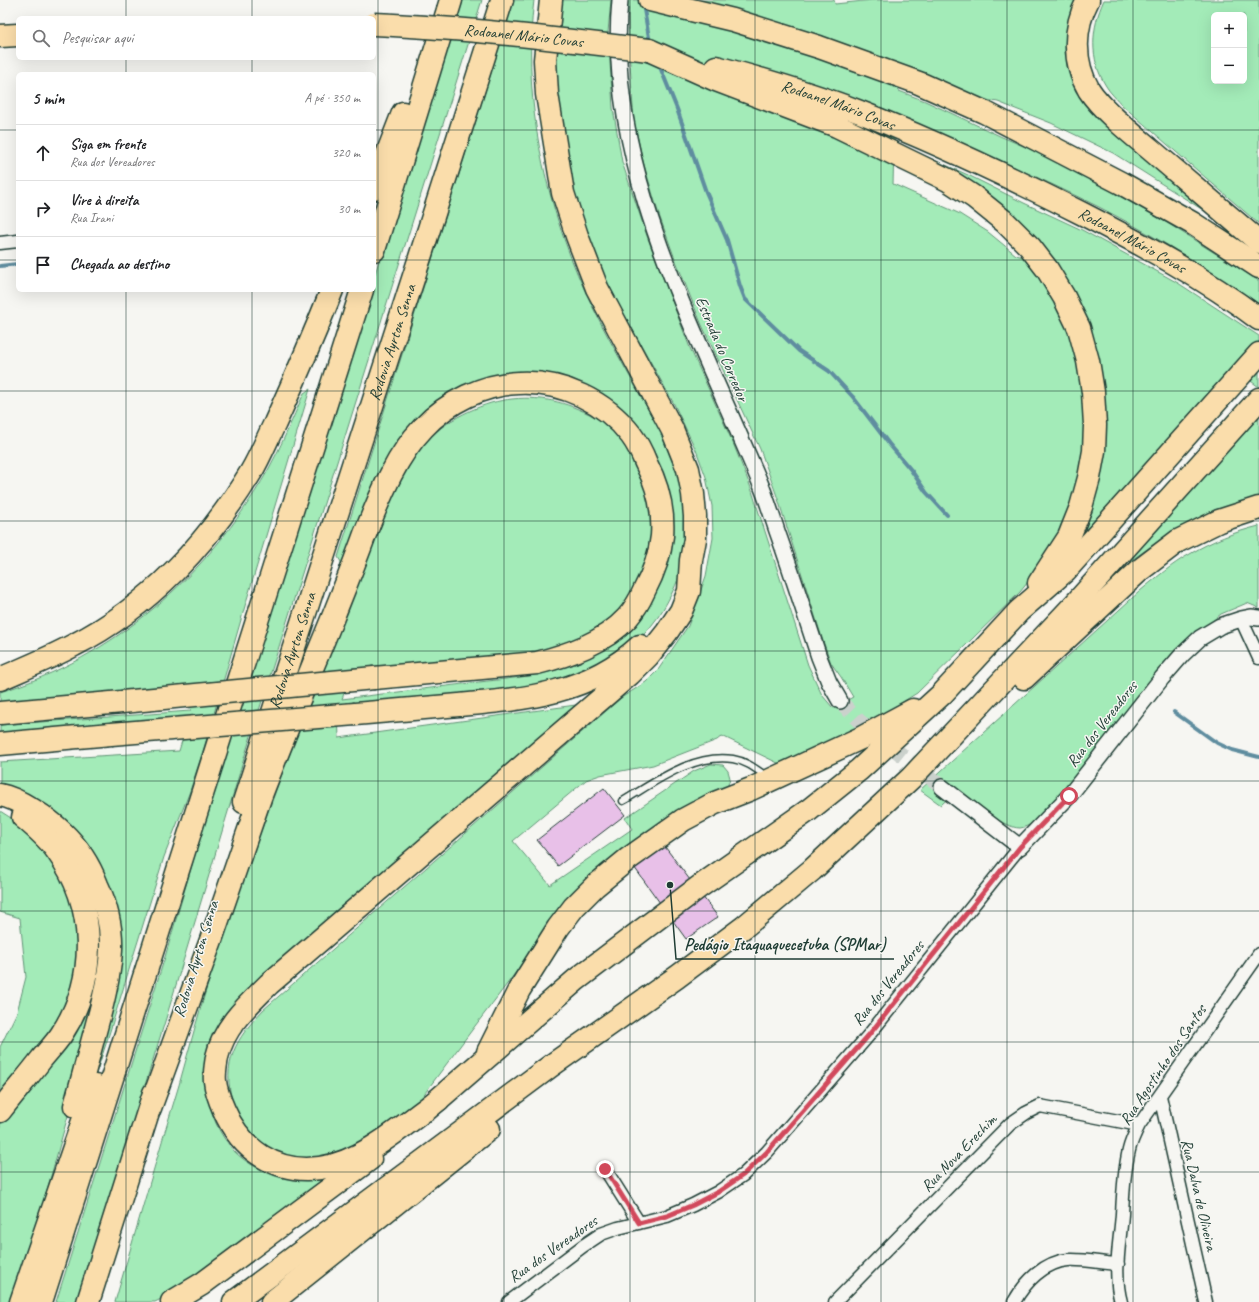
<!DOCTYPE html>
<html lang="pt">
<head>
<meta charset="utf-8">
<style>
	:root { --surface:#fff; --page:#f6f6f6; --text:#202124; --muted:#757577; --line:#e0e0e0 }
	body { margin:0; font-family:Caveat,sans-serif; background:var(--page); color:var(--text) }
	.controls { position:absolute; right:12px; top:12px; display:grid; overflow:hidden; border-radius:6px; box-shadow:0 4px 16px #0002 }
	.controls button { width:36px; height:36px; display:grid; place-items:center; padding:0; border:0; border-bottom:1px solid var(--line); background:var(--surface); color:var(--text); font:20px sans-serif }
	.stop { position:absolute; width:12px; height:12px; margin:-9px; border:3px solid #d1495b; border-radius:50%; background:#fff }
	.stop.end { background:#d1495b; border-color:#fff; box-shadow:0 1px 4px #0008 }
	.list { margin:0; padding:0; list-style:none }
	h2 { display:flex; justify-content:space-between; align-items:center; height:52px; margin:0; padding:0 16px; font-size:17px }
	h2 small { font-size:13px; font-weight:400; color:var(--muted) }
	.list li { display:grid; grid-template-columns:26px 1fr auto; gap:12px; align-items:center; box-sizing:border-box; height:56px; padding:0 16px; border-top:1px solid var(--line) }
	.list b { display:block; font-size:15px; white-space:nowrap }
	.list p { margin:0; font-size:13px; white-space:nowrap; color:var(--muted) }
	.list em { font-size:13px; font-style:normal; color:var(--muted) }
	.icon { flex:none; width:22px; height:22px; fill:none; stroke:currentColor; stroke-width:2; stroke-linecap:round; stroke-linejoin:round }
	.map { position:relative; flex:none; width:1259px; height:1302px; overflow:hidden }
	.search { position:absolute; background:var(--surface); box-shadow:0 4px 16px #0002; left:16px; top:16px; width:360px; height:44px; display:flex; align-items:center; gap:10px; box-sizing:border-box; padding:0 14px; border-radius:6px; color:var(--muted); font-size:15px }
	.panel { position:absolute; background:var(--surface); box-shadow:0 4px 16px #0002; left:16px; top:72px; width:360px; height:220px; border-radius:6px }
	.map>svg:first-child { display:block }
	.green { fill:#a3ebb8; stroke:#619476; fill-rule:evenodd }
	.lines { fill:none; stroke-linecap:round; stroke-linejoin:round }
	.stream { stroke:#5e8d9f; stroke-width:4 }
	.building { fill:#e8c0e8; stroke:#1f3d34 }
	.tertiary-tunnel { stroke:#cbd1cc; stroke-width:15; stroke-dasharray:15 8; stroke-linecap:butt }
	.service-casing { stroke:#1f3d34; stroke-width:9 }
	.minor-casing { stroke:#1f3d34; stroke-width:15 }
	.tertiary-casing { stroke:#1f3d34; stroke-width:18 }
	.motorway-casing { stroke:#1f3d34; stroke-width:25 }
	.service { stroke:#f6f6f2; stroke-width:6 }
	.minor { stroke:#f6f6f2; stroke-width:12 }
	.tertiary { stroke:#f6f6f2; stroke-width:15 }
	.motorway { stroke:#faddab; stroke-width:22 }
	.motorway-bridge-casing { stroke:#1f3d34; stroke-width:25; stroke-linecap:butt }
	.motorway-bridge { stroke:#faddab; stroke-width:22 }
	.route { stroke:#d1495b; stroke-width:5 }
	.grid { fill:none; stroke:#1f3d34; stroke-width:1; stroke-opacity:0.55 }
	.labels { text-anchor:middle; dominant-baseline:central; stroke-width:3; stroke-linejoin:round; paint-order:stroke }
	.street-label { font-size:16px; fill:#1f3d34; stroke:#f6f6f2 }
	.leader { fill:none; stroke:#1f3d34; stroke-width:1.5 }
	.callout-dot { fill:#1f3d34; stroke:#f6f6f2; stroke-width:1.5 }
	.callout-label { font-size:17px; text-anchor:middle; font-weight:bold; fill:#1f3d34; stroke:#f6f6f2; stroke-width:3; stroke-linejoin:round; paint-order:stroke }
</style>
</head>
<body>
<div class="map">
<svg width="1259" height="1302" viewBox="0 0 1259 1302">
	<rect width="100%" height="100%" fill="#f6f6f2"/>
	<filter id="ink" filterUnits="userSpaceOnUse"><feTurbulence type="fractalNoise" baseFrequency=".025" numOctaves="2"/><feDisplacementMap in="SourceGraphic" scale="8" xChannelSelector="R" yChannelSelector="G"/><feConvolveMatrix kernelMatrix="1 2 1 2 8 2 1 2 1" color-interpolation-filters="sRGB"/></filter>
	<g filter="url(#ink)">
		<path class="green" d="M 461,0 L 482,0 L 245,755 L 167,1015 L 77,1302 L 56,1302 L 165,957 L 225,752 L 370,290 L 374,290 L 374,277 Z
			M 514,0 L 534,0 C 523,87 540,177 571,258 C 588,302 611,343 634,384 C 648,410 665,436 676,464 C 685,487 690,516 688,541 C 686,565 672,597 658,617 C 623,666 575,684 518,693 L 338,713 L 339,738 L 590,703 C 505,776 421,848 336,920 C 311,941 287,963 263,985 C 250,997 234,1010 226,1025 C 205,1062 200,1101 224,1138 C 228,1143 231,1148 235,1152 C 260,1176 293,1181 326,1180 L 218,1264 L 175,1292 L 155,1302 L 115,1302 C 136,1230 157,1157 179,1085 C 190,1046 200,1007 213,968 C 249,861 288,755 330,650 C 344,614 358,579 372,544 C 383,515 395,483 413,457 C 431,430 461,412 491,403 C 520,395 551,397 578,409 C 593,415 607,423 619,435 C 642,459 660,506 654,539 C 653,549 649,560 645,570 C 642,580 638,591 632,599 C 615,624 590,641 562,651 C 545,658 524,657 506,659 C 455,663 404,666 353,668 L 342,699 C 385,694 428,688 471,683 C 511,678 556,676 592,656 C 629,635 657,602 665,560 C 668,548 671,535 671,522 C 666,438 587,376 504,389 C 494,390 482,392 472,396 C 459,402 446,410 435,418 C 423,426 412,436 403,448 C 387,471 375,499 364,525 C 352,553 340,581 328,609 L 341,562 L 338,557 Z
			M 557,0 L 611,0 L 608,32 L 613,108 L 622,162 L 647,236 L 690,348 L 733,443 L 751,488 L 808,665 L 822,695 L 833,708 L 853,697 L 841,677 L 831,663 L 823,641 L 778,499 L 760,449 L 701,323 L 674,256 L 659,215 L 644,165 L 634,122 L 629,49 L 628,0 L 834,0 L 835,4 L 873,0 L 1078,0 C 1075,9 1069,19 1068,29 C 1062,63 1080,94 1099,120 L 1215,215 L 1203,210 L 1113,153 L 1051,123 L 998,102 L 980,99 L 895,69 L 899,91 L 925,101 L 1002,137 L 1056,160 L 1161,219 L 1259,281 L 1259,304 C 1208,269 1154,235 1099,207 C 1032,174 964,144 895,114 L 894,142 L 968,175 L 1024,203 L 1082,230 L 1178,283 L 1259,336 L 1259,387 L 1233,368 L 1073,544 L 1062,553 L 1096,482 L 1101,454 L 1102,398 L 1098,365 L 1089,335 L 1076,303 L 1059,272 L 1036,244 L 1009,216 L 952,178 L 894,146 L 893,184 L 958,213 L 988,232 L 1016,255 L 1023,257 L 1040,275 L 1058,304 L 1071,332 L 1080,361 L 1085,390 L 1087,417 L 1086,444 L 1083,470 L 1070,518 L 1058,541 L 1045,561 L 1020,592 L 917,693 L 843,739 L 814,754 L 782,765 L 722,736 L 717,740 L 653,765 L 600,775 L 586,780 L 513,841 L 550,885 L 632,829 L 625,818 L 694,771 L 711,764 L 723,765 L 728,771 L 730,778 L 727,788 L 679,811 L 586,879 C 569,895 557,916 543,935 C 521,966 498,996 475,1026 C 462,1043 449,1061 436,1078 C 429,1087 423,1097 415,1105 C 408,1112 398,1117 391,1123 C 382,1130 375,1137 366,1142 C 342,1158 311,1165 284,1156 C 257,1148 241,1130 233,1104 C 221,1062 236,1039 263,1010 L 621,698 L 646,682 L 658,670 L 688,626 L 706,576 L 713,538 L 712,506 L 706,477 L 696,450 L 674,404 L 619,305 L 604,275 L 588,236 L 575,200 L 558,120 L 554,79 L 555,30 Z
			M 1104,0 L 1259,0 L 1259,224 L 1122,105 C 1117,99 1110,93 1106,86 C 1089,59 1091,28 1104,0 ZM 1214,15 L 1244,15 L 1244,81 L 1214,81 Z
			M 310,389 L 247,599 L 204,748 L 190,791 L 164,857 L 106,1044 L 44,1228 L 109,1011 L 114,924 L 0,788 L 0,762 L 179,751 L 186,727 L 0,741 L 0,725 L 190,711 L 193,688 L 0,709 L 0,692 C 114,658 208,575 267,472 C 281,447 292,420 304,393 Z
			M 1259,417 L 1259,501 L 1183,526 L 1161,539 L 1129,562 L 1081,604 L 1122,557 Z
			M 1259,526 L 1259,608 L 1247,603 L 1221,614 L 1196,634 L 1142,691 L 1097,751 L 1044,815 C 1037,820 1029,827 1020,828 C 1002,828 971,800 958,789 L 941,805 L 920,790 L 1140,591 C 1156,578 1172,564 1190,554 C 1211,541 1235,532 1259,526 Z
			M 0,811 L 22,825 L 41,843 L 70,887 L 82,944 L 68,1009 L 0,1100 L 0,1047 L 17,1012 L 26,977 L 20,918 L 0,912 Z
			M 85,893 L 99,906 L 102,995 L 40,1215 L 10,1302 L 0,1302 L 0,1121 L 72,1030 Z"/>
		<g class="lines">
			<path class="stream" d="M 643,4 L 650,43
				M 658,62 L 677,109 L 706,192 L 727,240 L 740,286 L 745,299 L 799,351 L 829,371 L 853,397 L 889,444 L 911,470 L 926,492 L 947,515
				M 0,266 L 18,264
				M 1174,712 L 1217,743 L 1232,750 L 1259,757"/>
		</g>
		<path class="building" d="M 604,788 L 625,815 L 558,866 L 537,840 Z
			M 653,831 L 718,917 L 686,939 L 624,853 Z"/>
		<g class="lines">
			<path class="tertiary-tunnel" d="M 840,701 L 858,720 L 942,787"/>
			<defs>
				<path id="service" d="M 623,801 C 655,782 693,753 733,759 C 746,761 756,769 766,776"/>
				<path id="minor" d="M 0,243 L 18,241
					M 1241,619 L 1259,658
					M 1160,1096 L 1206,1302
					M 605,1169 L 639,1223
					M 509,1302 L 583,1246 L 601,1234 L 618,1228 L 667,1216 L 693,1205 L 718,1192 L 743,1175 L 767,1152 L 868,1036 L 1020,847
					M 835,1302 L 1010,1124 L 1026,1113 L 1040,1106 L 1139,1125
					M 1014,1302 C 1025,1282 1044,1262 1068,1260 C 1084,1259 1102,1263 1118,1264
					M 1121,1302 C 1113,1274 1120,1242 1122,1214 C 1123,1193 1124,1171 1129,1150 C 1131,1141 1135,1133 1139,1125 L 1259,954"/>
				<path id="tertiary" d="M 620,0 C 604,168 699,335 761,485 C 767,500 772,516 777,531 C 792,573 805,615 819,657 L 829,682 L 840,701
					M 942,787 L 1020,847 L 1069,796 L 1162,678 L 1182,655 L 1200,638 L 1220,626 L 1241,619 L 1251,617 L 1259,618"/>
				<g id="motorway">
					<path d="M 650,0 L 733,20 L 819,47 L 919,83 L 984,112 L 1121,183 L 1192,223 L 1259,267"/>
					<path d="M 1088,0 C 1073,28 1073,63 1089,90 C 1101,109 1132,134 1150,149 C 1186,180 1223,211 1259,242"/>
					<path d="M 0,36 L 18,35"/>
					<path d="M 649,50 L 716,80 L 837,126 L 948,180 L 974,197 L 1005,222 L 1030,247 L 1047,269 L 1064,297 L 1079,328 L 1088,361 L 1093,392 L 1095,425 L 1094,451 L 1089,478 L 1081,507 L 1069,537 L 1039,583"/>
					<path id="s1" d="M 716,67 C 765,80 813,94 860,112 C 936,142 1010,177 1083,214 C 1143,245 1205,278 1259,319"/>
					<path d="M 374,188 L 403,113"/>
					<path d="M 374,250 L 451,0"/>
					<path d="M 1024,678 L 1140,570 L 1178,541 L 1219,521 L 1259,508"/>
					<path d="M 0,679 C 25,668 50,658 74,645 C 149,607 208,543 251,472 C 260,457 267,439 275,423 C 295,379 314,335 332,290"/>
					<path d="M 0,713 L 122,702"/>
					<path d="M 355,714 C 390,711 424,708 459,705 C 526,699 588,694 640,646"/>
					<path d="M 0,744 L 111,734"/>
					<path d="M 0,795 C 18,798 49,819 62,832 C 78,847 89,864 97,885 C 106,904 112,928 111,949 C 110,975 104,999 97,1024 C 90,1051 82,1079 75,1106"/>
					<path id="s2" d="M 244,802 C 329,535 418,268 502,0"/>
					<path d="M 488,1052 L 519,990 L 558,928 L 574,907 L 595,886 L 628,859 L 683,820 L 715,803 L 751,789 L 861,738 L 913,710"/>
					<path d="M 438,1100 C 404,1125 363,1162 320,1168 C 276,1174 241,1150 224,1110 C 220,1101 216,1091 215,1081 C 214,1074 216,1064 217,1057 C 224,1026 248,1005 269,984 L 630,674 L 648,656 L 667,632 L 681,611 L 689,591 L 691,560 L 695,539 L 695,516 L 693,494 L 688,469 L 672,429 L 597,288 L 577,236 L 563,193 L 547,94 L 545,60 L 551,0"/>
					<path d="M 150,1108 C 170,1052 191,996 211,940 C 228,892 244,843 261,795 C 284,735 309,676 333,617 C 344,589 355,562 365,534 C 380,497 395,457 423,428 C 447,402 484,384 519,383 C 562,381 605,401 631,435 C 637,443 642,453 646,463 C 658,486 664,510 662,536 C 660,556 653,574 644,591 C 640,600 634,610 627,618 C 604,643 568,655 537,663 L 374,678"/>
					<path d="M 426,1110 L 576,980 L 699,887 L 809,810 L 859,770 L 942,694 L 1019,611 L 1066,570 L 1259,354"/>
					<path d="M 0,1111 C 13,1094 27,1078 40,1061 C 47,1052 55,1044 61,1035 C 98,979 97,906 57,851 C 48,838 35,827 23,817"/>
					<path d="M 21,1302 L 95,1086"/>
					<path d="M 41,1302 L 362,290"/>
					<path d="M 88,1302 L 154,1093"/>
					<path d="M 172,1302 L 202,1284 L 370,1159"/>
					<path d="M 234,1302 L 552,1065 L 677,977 L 744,927 L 812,870 L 911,778 L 1074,605 L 1259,399"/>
					<path d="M 272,1302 L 489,1129"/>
				</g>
			</defs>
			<use href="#service" class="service-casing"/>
			<use href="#minor" class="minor-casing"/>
			<use href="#tertiary" class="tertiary-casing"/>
			<use href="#motorway" class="motorway-casing"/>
			<use href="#service" class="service"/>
			<use href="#minor" class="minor"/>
			<use href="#tertiary" class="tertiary"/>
			<use href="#motorway" class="motorway"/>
			<defs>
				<g id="motorway-bridge">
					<path id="s3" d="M 374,24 C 466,28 558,39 649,50"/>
					<path d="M 122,702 L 374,678"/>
					<path d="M 111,734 L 355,714"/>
				</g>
			</defs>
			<use href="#motorway-bridge" class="motorway-bridge-casing"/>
			<use href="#motorway-bridge" class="motorway-bridge"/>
		</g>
	</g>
	<g class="lines" filter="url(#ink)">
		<path class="route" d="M 605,1169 L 639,1223 L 667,1216 L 693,1205 L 718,1192 L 743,1175 L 767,1152 L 868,1036 L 1020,847 L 1069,796"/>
	</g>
	<path class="grid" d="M 126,0 L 126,18M 252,0 L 252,18M 378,0 L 378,1302M 504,0 L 504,1302M 630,0 L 630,1302M 755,0 L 755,1302M 881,0 L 881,1302M 1007,0 L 1007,1302M 1133,0 L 1133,1302M 126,58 L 126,74M 252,58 L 252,74M 0,130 L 18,130M 374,130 L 1259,130M 0,260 L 18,260M 374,260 L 1259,260M 126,290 L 126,1302M 252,290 L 252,1302M 0,391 L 1259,391M 0,521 L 1259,521M 0,651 L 1259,651M 0,781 L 1259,781M 0,911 L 1259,911M 0,1042 L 1259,1042M 0,1172 L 1259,1172"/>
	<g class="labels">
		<g class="street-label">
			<text stroke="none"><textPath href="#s3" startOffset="150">Rodoanel Mário Covas</textPath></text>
			<text stroke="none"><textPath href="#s1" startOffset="128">Rodoanel Mário Covas</textPath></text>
			<text stroke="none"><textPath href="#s1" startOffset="452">Rodoanel Mário Covas</textPath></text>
			<text stroke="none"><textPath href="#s2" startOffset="483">Rodovia Ayrton Senna</textPath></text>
			<text transform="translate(722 349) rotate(67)">Estrada do Corredor</text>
			<text stroke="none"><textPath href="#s2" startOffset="159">Rodovia Ayrton Senna</textPath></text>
			<text transform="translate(1102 724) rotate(-52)">Rua dos Vereadores</text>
			<text transform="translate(196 959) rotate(-73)">Rodovia Ayrton Senna</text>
			<text transform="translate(888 983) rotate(-51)">Rua dos Vereadores</text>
			<text transform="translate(1163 1065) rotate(-56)">Rua Agostinho dos Santos</text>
			<text transform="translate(959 1153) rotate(-46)">Rua Nova Erechim</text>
			<text transform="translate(1199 1195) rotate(77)">Rua Dalva de Oliveira</text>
			<text transform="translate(553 1249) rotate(-35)">Rua dos Vereadores</text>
		</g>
	</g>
	<path class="leader" d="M670 885L676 959H894"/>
	<circle class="callout-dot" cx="670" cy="885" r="4"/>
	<g class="callout-label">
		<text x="785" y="950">Pedágio Itaquaquecetuba (SPMar)</text>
	</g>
</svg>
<div class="controls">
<button>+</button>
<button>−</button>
</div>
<div class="stop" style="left:1069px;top:796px"></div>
<div class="stop end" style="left:605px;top:1169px"></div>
<div class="search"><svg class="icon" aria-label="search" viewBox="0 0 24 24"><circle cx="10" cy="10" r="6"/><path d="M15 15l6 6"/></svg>Pesquisar aqui</div>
<section class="panel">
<h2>5 min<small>A pé · 350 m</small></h2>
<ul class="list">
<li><svg class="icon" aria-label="ahead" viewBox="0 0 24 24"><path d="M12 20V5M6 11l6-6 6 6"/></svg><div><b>Siga em frente</b><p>Rua dos Vereadores</p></div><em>320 m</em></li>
<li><svg class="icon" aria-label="right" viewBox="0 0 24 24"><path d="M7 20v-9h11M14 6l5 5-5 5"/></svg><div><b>Vire à direita</b><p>Rua Irani</p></div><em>30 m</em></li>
<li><svg class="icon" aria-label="arrive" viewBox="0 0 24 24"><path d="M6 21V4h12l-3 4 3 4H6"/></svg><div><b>Chegada ao destino</b></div></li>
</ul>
</section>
</div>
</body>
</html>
